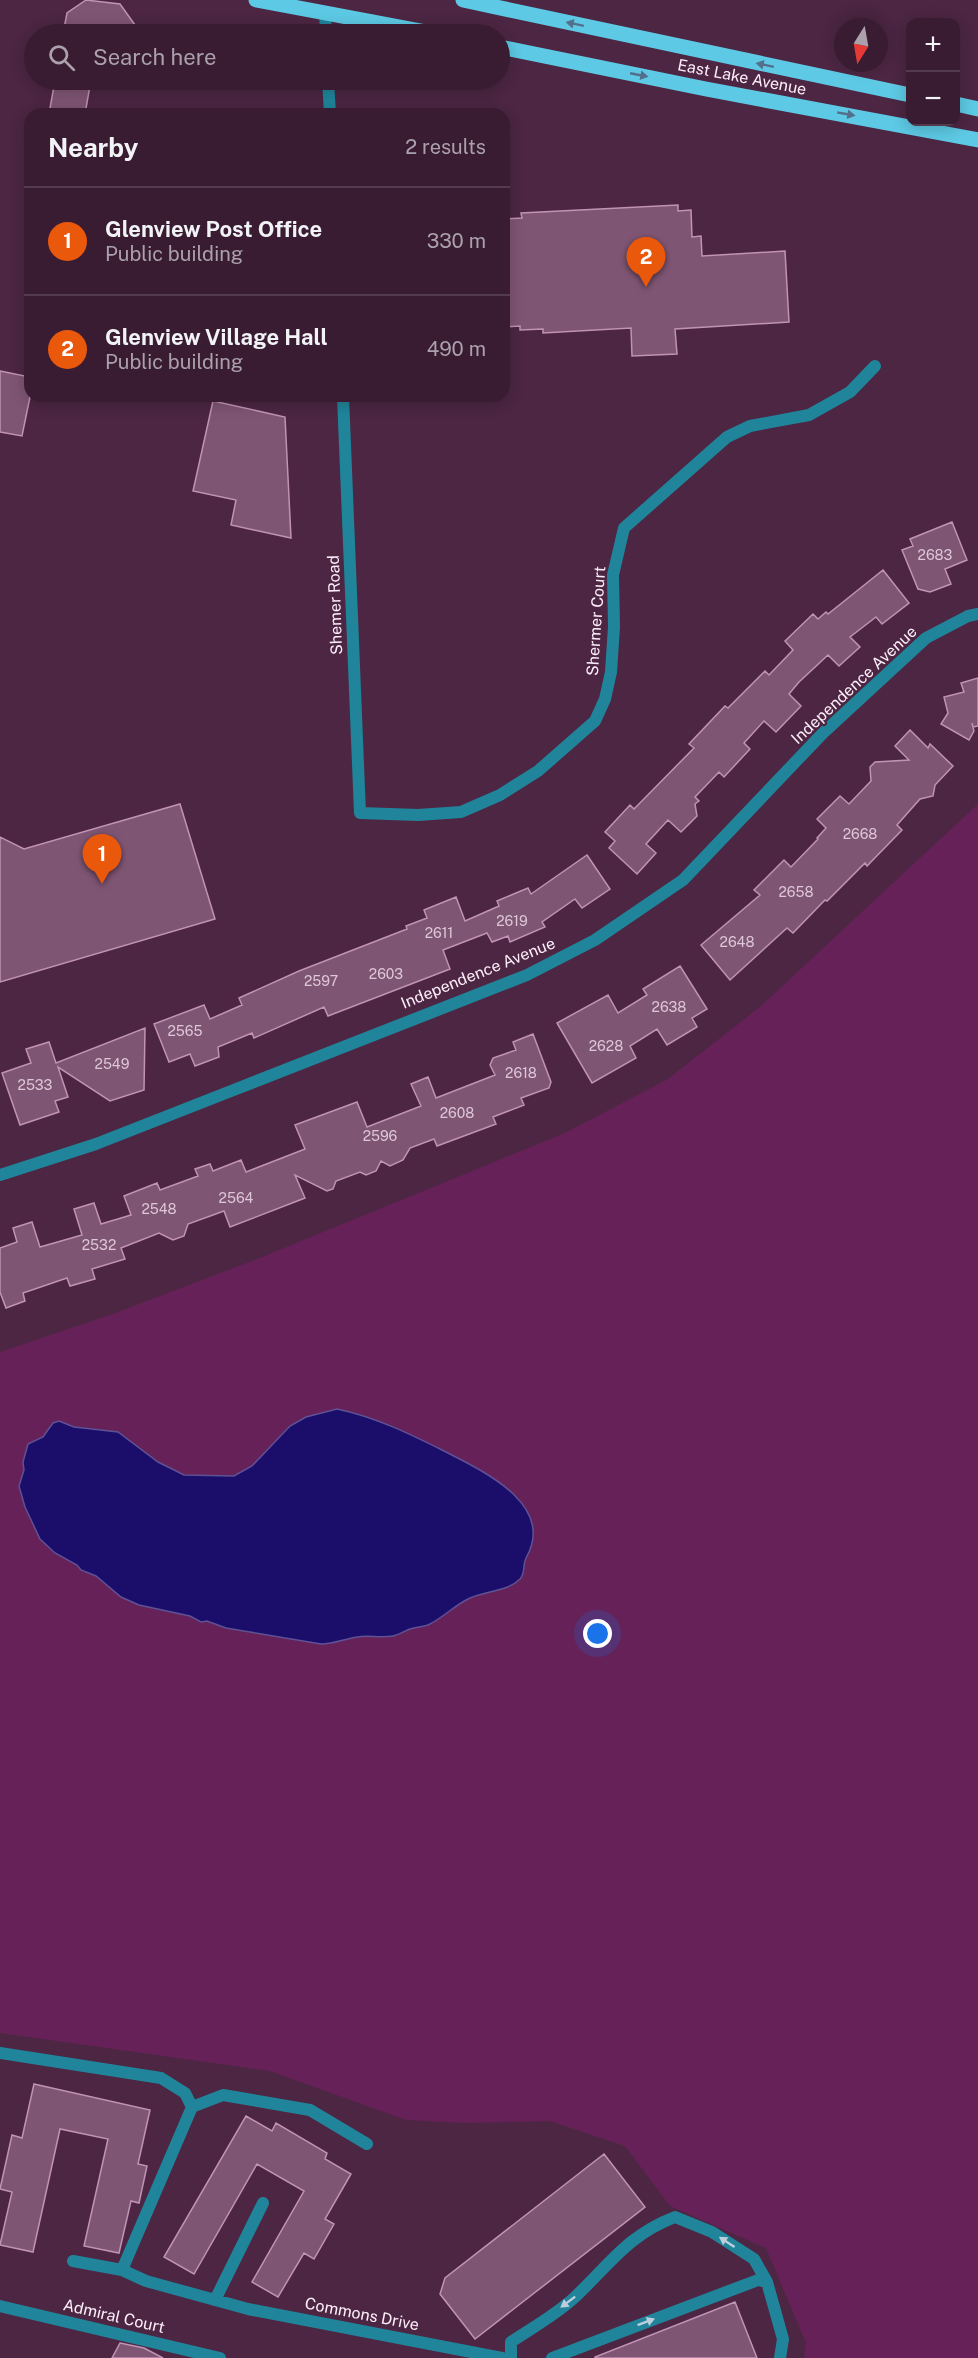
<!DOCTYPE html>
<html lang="en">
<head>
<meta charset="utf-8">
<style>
	:root { --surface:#391c32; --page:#40253a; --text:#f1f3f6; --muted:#aba1ac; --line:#533a4d; --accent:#ea580c }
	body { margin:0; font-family:"Public Sans",sans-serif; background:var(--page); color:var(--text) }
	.controls { position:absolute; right:18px; top:18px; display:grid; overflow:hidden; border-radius:12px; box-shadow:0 3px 15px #0003 }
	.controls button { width:54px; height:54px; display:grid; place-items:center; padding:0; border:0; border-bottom:2px solid var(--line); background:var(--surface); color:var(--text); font:30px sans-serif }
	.compass { position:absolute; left:834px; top:18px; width:54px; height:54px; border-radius:50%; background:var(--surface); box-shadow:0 3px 15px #0003; rotate:191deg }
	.you { position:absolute; left:598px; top:1634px; width:21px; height:21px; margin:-15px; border:4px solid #fff; border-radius:50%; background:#1a73e8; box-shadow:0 0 0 9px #1a73e833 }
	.badge { display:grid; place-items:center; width:39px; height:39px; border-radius:50%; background:var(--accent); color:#fff; font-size:20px; font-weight:700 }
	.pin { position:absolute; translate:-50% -50px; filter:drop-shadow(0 2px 3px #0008) }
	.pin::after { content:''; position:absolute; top:32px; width:21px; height:18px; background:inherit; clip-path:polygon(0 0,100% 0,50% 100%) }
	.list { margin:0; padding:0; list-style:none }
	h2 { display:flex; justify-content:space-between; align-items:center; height:78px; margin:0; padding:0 24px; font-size:26px }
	h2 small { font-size:20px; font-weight:400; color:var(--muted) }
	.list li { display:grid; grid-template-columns:39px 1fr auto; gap:18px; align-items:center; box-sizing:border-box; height:108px; padding:0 24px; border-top:2px solid var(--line) }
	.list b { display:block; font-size:22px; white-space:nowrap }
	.list p { margin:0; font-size:20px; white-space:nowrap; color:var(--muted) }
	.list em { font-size:20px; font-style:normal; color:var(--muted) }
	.icon { flex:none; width:33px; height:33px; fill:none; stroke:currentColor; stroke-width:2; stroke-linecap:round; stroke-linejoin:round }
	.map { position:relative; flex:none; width:978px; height:2358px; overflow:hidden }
	.search { position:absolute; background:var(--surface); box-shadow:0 3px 15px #0003; left:24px; top:24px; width:486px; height:66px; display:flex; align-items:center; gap:15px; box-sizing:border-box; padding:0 21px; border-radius:33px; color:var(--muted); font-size:22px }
	.panel { position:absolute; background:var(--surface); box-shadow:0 3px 15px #0003; left:24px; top:108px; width:486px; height:294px; border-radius:18px }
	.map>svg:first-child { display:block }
	.green { fill:#662258 }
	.water { fill:#1b0e6b; stroke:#5f5196; stroke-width:1.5 }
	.building { fill:#7f5574; stroke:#c193b4; stroke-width:1.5 }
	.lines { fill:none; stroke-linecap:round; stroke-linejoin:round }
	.minor { stroke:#20859b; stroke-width:12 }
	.primary { stroke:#5dc9e4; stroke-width:15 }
	.oneway { fill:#546f8b }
	.oneway2 { fill:#bbcedd }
	.labels { text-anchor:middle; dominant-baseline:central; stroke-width:4.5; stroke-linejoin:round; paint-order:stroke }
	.number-label { font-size:14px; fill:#dec8d8 }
	.street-label { font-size:16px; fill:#fdeef9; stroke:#4c2643 }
</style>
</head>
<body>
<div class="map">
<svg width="978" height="2358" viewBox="0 0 978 2358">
	<rect width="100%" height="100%" fill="#4c2643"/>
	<path class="green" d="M 978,804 L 978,2358 L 804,2358 L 806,2343 L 766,2248 L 670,2206 L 625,2146 L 550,2121 L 465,2123 L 406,2120 L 270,2071 L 0,2033 L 0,1352 L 110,1315 L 252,1261 L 565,1133 L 668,1079 L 761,1006 Z"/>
	<path class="water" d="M 337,1409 C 375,1417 408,1433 442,1450 C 481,1470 557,1504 526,1558 C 522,1566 526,1572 520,1579 C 506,1593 483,1590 466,1600 C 453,1607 441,1619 428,1625 C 422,1627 416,1627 410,1629 C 404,1631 399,1635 393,1636 C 381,1638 368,1635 357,1637 C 344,1639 334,1644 321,1644 L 226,1628 L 207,1621 L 201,1622 L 190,1616 L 139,1605 L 121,1597 L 96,1576 L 81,1570 L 77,1565 L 55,1553 L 40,1539 L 25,1507 L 19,1486 L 24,1470 L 23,1462 L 28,1444 L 43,1437 L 53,1423 L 59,1421 L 74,1427 L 118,1432 L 158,1462 L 184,1475 L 234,1476 L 252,1466 L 290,1426 L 306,1417 Z"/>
	<path class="building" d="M 86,0 L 120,4 L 135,25 L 133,34 L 63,34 L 67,13 Z
		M 55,80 L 91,80 L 85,114 L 49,114 Z
		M 678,205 L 678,211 L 691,210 L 692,237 L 701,236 L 702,256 L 785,251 L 789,322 L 675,329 L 677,354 L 632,356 L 631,328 L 543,333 L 543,329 L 520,330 L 520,326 L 504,327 L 504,219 L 522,218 L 521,213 Z
		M 0,371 L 30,377 L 30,397 L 22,436 L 0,432 Z
		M 213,401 L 285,417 L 291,538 L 231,525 L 236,500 L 193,491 Z
		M 952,522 L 967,560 L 945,569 L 951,584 L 930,592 L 918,589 L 902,550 L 913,546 L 910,539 Z
		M 883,570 L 909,603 L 882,624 L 876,617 L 850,637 L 860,647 L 839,666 L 828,655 L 799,682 L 789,694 L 801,706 L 776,732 L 764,721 L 744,743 L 750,749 L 724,777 L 719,772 L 695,797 L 699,801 L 695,804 L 697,816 L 681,832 L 668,820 L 646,844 L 656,853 L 637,874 L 609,848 L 615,841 L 605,832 L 630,805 L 634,809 L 694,748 L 689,744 L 725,706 L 728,708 L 765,671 L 769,675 L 793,650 L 785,641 L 813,614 L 818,619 L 826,612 L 828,614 Z
		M 978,678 L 978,726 L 973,727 L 972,723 L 974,731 L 969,740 L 941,724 L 948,713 L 944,697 L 964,692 L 961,683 Z
		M 910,730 L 928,748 L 930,744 L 953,766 L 935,785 L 933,796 L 920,799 L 897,825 L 902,830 L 867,866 L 865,863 L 827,901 L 825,900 L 793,933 L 787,928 L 730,980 L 701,945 L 760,895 L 754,890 L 784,860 L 791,867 L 818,839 L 817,838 L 826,828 L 817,819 L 840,796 L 849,804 L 871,781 L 870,767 L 875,762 L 909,760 L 895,746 Z
		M 180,804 L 215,919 L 0,982 L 0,837 L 24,849 Z
		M 587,855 L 610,889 L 582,908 L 575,899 L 542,922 L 545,927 L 510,942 L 508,936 L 492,942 L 487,933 L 443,950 L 450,969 L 328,1016 L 324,1007 L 254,1038 L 252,1033 L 218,1047 L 219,1057 L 195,1066 L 190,1054 L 169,1062 L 154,1024 L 204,1005 L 210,1019 L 242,1005 L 239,998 L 299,971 L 407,929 L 406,926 L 427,918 L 424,910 L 456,897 L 465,921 L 499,906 L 497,901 L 528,888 L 531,894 Z
		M 680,966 L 707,1009 L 692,1018 L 697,1027 L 667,1045 L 657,1029 L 630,1046 L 636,1058 L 592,1083 L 557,1023 L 608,995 L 618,1013 L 647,995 L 643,989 Z
		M 145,1028 L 144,1090 L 110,1101 L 58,1067 L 68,1097 L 55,1101 L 59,1112 L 20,1125 L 2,1073 L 31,1063 L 26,1049 L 49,1042 L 56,1063 Z
		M 533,1034 L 551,1082 L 549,1088 L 521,1098 L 524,1105 L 493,1117 L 496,1124 L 437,1146 L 434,1139 L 410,1148 L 403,1160 L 390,1166 L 381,1161 L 376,1171 L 366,1175 L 360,1172 L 336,1181 L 333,1189 L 327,1191 L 295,1175 L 305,1198 L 230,1227 L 224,1211 L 188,1224 L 184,1236 L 173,1240 L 159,1233 L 121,1248 L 125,1259 L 92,1269 L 95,1279 L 70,1286 L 67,1278 L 23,1293 L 25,1301 L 6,1308 L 0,1292 L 0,1248 L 17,1242 L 13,1228 L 32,1222 L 40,1247 L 82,1235 L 74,1209 L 94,1203 L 101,1224 L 131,1215 L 124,1196 L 157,1183 L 160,1190 L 198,1176 L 195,1169 L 210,1164 L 213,1171 L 241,1160 L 246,1172 L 305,1149 L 295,1125 L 357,1102 L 367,1127 L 421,1106 L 411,1084 L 428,1077 L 436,1098 L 495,1075 L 490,1065 L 493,1058 L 516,1050 L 513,1042 Z
		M 34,2084 L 150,2110 L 138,2164 L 147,2166 L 139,2203 L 131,2201 L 119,2253 L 84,2246 L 108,2139 L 60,2129 L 33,2252 L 0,2245 L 12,2192 L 0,2189 L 12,2135 L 22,2138 Z
		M 246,2116 L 272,2131 L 276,2123 L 327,2153 L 325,2159 L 351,2174 L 325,2219 L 334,2224 L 314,2259 L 304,2253 L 278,2297 L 252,2282 L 304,2191 L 257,2164 L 194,2274 L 164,2257 Z
		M 604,2154 L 645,2207 L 475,2339 L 440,2294 L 445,2278 Z
		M 735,2302 L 757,2358 L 595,2358 L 595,2357 Z
		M 120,2343 L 144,2348 L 163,2358 L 112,2358 Z"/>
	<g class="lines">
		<path class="minor" d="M 325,12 L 326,34
			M 328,80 L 330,114
			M 343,396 L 360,813 L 418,815 L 461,812 L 500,795 L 538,771 L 595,721 L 605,699 L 611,672 L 614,627 L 613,575 L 624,528 L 727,437 L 750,426 L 809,415 L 850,392 L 875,366
			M 0,1175 L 96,1144 L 226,1093 L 527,975 L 595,940 L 683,880 L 823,733 L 926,638 L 968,616 L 978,614
			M 0,2053 L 161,2078 L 185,2093 L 192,2107
			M 73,2261 L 122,2270 L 146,2281 L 248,2309 L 502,2358
			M 122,2270 L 192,2107 L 223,2095 L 310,2110 L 367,2144
			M 215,2300 L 263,2203
			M 0,2306 L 220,2358
			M 511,2358 L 511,2342 C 532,2328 557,2314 575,2297 C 610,2264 628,2235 675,2217 L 712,2232 L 754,2259 L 767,2282 L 783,2339 L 780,2358
			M 552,2358 L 758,2280 L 767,2282"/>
		<path class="primary" d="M 256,0 L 437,34
			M 463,0 L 910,95
			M 500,47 L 706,89 L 978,140
			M 956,104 L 978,109"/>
	</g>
	<defs><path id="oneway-solid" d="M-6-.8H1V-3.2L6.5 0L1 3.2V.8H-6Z" transform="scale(1.5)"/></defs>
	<g class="oneway">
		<use href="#oneway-solid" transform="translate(575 24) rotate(-168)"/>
		<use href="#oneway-solid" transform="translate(765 65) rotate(-168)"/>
		<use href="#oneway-solid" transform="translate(639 75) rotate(11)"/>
		<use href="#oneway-solid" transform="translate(846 114) rotate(10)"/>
	</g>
	<g class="oneway2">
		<use href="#oneway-solid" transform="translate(727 2242) rotate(-147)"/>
		<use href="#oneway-solid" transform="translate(568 2302) rotate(143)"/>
		<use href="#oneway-solid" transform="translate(646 2322) rotate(-21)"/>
	</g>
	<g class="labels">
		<g class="number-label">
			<text x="935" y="555">2683</text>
			<text x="860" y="834">2668</text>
			<text x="796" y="892">2658</text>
			<text x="512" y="921">2619</text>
			<text x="439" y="933">2611</text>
			<text x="737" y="942">2648</text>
			<text x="386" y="974">2603</text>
			<text x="321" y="981">2597</text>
			<text x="669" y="1007">2638</text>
			<text x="185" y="1031">2565</text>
			<text x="606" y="1046">2628</text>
			<text x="112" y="1064">2549</text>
			<text x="521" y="1073">2618</text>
			<text x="35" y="1085">2533</text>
			<text x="457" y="1113">2608</text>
			<text x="380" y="1136">2596</text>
			<text x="236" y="1198">2564</text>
			<text x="159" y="1209">2548</text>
			<text x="99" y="1245">2532</text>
		</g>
		<g class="street-label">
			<text transform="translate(742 77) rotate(11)">East Lake Avenue</text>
			<text transform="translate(335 605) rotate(-92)">Shemer Road</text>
			<text transform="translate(596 621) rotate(-86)">Shermer Court</text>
			<text transform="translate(854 685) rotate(-43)">Independence Avenue</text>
			<text transform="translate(478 973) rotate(-22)">Independence Avenue</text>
			<text transform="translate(362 2314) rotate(11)">Commons Drive</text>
			<text transform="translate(114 2316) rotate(13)">Admiral Court</text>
		</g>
	</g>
</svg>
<div class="controls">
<button>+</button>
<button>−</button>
</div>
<svg class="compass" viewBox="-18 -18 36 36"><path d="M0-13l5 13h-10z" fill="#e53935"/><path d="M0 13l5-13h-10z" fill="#aba1ac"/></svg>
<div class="you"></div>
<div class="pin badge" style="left:102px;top:884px">1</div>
<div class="pin badge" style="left:646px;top:287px">2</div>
<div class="search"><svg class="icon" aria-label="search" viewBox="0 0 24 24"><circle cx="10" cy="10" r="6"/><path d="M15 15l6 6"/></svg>Search here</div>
<section class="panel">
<h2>Nearby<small>2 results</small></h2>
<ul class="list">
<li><span class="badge">1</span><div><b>Glenview Post Office</b><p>Public building</p></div><em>330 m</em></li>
<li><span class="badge">2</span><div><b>Glenview Village Hall</b><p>Public building</p></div><em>490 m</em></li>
</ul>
</section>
</div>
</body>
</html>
